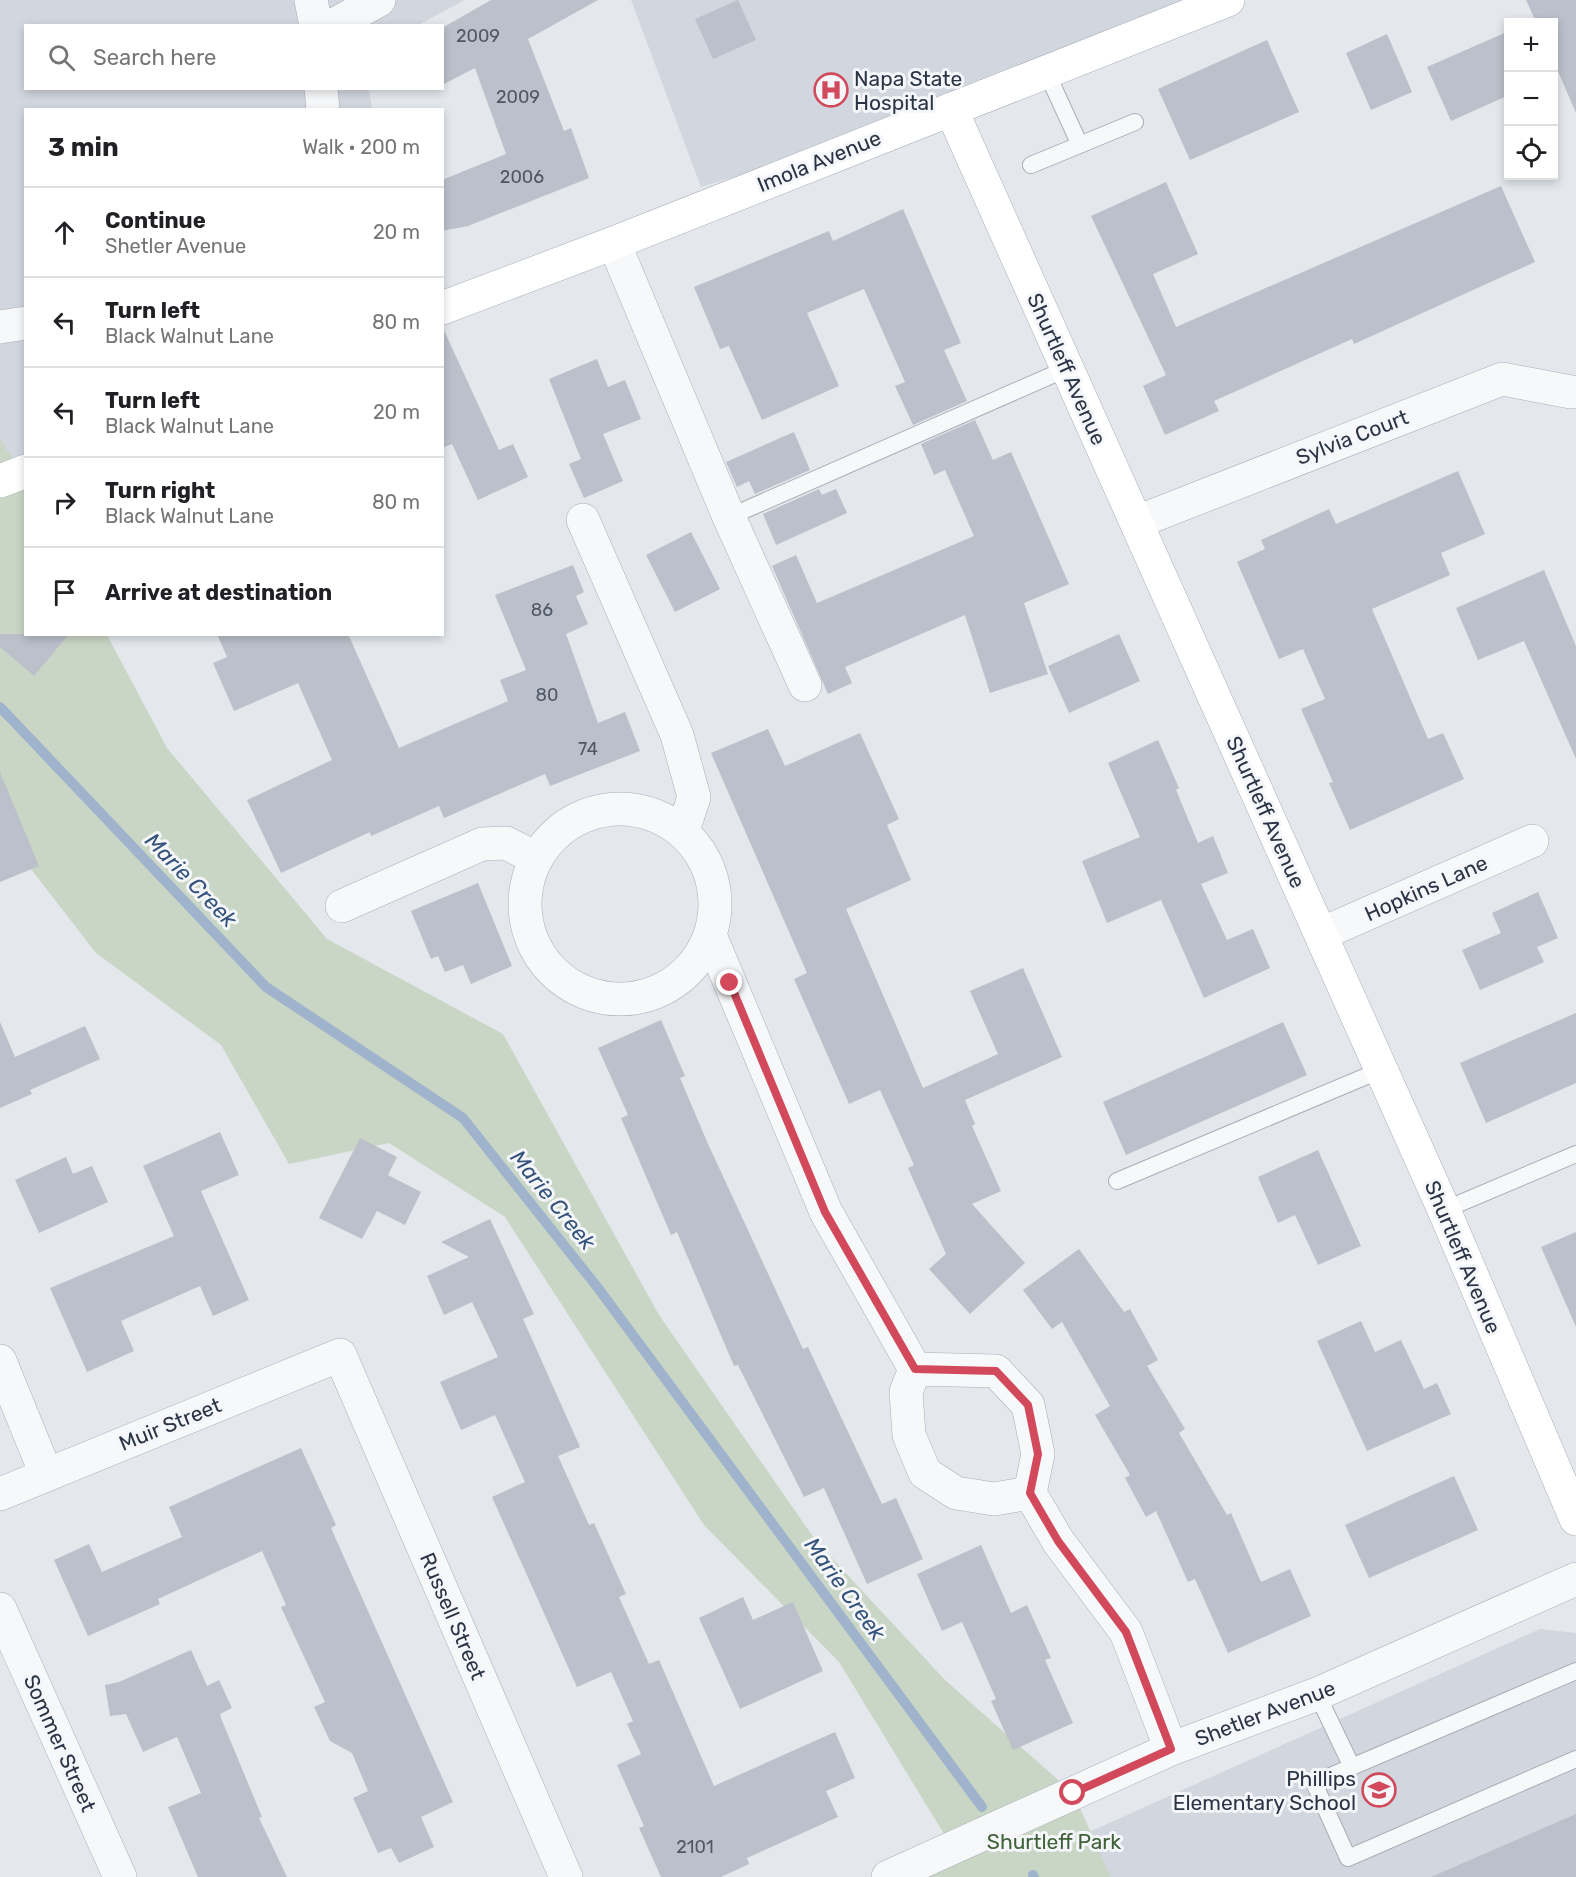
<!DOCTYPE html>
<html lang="en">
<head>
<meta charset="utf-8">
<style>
	:root { --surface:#fff; --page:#f6f6f6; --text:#202124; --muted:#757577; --line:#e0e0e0 }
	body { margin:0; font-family:Rubik,sans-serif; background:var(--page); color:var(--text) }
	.controls { position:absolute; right:18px; top:18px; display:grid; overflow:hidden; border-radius:0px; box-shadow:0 3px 9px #0003 }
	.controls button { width:54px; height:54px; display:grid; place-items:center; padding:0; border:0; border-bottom:2px solid var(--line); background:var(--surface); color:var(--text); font:30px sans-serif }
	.stop { position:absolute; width:18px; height:18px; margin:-14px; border:4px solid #d1495b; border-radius:50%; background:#fff }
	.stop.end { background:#d1495b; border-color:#fff; box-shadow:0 2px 6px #0008 }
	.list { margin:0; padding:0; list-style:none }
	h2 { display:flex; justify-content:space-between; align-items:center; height:78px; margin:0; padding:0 24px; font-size:26px }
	h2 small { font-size:20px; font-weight:400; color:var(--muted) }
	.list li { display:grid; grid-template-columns:39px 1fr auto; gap:18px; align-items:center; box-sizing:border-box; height:90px; padding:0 24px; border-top:2px solid var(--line) }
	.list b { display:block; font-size:22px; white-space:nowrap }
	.list p { margin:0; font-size:20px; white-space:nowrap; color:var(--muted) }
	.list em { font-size:20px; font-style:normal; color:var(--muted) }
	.icon { flex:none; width:33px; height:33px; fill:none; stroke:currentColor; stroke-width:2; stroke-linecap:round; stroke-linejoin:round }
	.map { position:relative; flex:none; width:1576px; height:1877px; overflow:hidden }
	.search { position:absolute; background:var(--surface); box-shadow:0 3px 9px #0003; left:24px; top:24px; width:420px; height:66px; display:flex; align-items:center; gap:15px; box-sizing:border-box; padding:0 21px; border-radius:0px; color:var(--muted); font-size:22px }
	.panel { position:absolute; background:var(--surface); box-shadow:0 3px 9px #0003; left:24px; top:108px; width:420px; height:528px; border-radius:0px }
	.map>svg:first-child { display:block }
	.built { fill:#d2d6de }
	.green { fill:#c9d6c5 }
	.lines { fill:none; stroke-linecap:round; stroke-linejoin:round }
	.stream { stroke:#9fb4cc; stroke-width:10 }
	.building { fill:#bbc0ca }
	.lane-casing { stroke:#a9aeb7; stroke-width:18 }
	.street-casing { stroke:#a9aeb7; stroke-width:34 }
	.secondary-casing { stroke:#a9aeb7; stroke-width:34 }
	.lane { stroke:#f7f8fa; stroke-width:16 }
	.street { stroke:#f7f8fa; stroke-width:33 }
	.secondary { stroke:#fff; stroke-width:33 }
	.route { stroke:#d1495b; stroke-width:8 }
	.labels { text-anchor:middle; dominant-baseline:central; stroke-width:6; stroke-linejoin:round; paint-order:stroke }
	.number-label { font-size:18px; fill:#4f5766 }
	.poi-label { font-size:21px; fill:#2b3445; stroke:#f4f6f9; text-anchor:start }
	.street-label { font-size:21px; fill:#2b3445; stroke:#f4f6f9 }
	.park-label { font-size:21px; fill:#3f6138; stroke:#f4f6f9 }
	.water-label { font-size:22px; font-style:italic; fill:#34527a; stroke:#f4f6f9 }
</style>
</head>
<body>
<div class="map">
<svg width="1576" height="1877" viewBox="0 0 1576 1877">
	<rect width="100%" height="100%" fill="#e4e7ec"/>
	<path class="built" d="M 0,0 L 465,0 L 418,25 L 26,26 L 26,88 L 369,89 L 372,109 L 26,110 L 25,471 L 0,481 Z
		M 631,0 L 1228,0 L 951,109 L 701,187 Z
		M 1540,1629 L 1576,1633 L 1576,1877 L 1071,1877 L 1056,1847 Z"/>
	<path class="green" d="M 0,439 L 25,479 L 26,634 L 107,635 L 167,748 L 327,939 L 503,1034 L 659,1315 L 816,1541 L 945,1680 L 1073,1793 L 1111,1877 L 888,1877 L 952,1847 L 839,1662 L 704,1525 L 505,1217 L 389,1143 L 289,1164 L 221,1045 L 96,953 L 0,829 Z"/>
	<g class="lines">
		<path class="stream" d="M 0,707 L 266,987 L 463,1118 L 598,1288 L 982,1807
			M 1033,1875 L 1034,1877"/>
	</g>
	<path class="building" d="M 491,0 L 598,0 L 528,39 L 564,131 L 571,128 L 589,178 L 468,226 L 442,231 L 442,180 L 506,154 L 475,68 L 442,85 L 442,28 Z
		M 738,0 L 756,40 L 713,59 L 695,19 Z
		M 1526,0 L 1576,0 L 1576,113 L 1554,62 L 1554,22 L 1536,22 Z
		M 1509,31 L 1509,95 L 1451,121 L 1427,67 Z
		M 1387,34 L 1412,92 L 1371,110 L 1346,53 Z
		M 1267,40 L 1299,112 L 1190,160 L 1158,89 Z
		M 1166,182 L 1198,254 L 1153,274 L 1176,327 L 1501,186 L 1535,262 L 1354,344 L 1352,339 L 1214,401 L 1219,411 L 1165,435 L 1143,386 L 1166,375 L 1091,216 Z
		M 903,209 L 961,343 L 944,350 L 967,401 L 913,425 L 895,386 L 905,382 L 864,289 L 807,313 L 839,386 L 762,420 L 729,346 L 720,349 L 694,287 L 829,231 L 833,241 Z
		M 442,326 L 499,450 L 513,444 L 528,477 L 478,500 L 452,444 L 442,448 Z
		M 597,359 L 608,387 L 625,380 L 641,419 L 603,434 L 623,481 L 584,498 L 569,464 L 581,459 L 549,379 Z
		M 975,420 L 993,460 L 1011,452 L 1069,584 L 1024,603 L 1048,674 L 990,693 L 965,615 L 845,667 L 852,683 L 828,694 L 772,566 L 796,555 L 817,603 L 974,536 L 945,470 L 934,475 L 921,444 Z
		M 794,432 L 810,470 L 755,494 L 749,481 L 737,487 L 726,462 Z
		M 1458,471 L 1485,534 L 1441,553 L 1450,575 L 1372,609 L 1428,739 L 1443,733 L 1464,779 L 1350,830 L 1329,783 L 1333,782 L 1301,709 L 1325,699 L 1303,649 L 1279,659 L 1237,562 L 1265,549 L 1261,540 L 1329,509 L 1336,524 Z
		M 819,489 L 822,495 L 836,489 L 847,513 L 776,545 L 763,514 Z
		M 691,532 L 720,589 L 675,612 L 646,555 Z
		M 573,565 L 584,592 L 576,596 L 588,624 L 566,634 L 598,723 L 625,712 L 640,751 L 550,786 L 545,774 L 444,818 L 439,806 L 371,836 L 370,832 L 281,873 L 247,800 L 332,760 L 298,683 L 234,711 L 213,663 L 227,657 L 217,634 L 348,634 L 399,748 L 508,701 L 500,680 L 526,670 L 495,595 Z
		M 1544,570 L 1576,646 L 1576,759 L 1524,641 L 1478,660 L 1456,608 Z
		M 0,634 L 69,634 L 34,676 L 0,647 Z
		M 1119,634 L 1140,681 L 1069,713 L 1048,666 Z
		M 768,729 L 785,766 L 860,733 L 899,819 L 887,825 L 911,880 L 846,909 L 923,1088 L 998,1054 L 970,991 L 1023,968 L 1062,1057 L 965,1100 L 975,1124 L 972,1126 L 1001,1191 L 972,1204 L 1025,1263 L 970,1314 L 929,1269 L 946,1254 L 908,1168 L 914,1165 L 880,1090 L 849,1104 L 794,979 L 807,973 L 711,753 Z
		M 1158,740 L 1179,788 L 1176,790 L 1198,843 L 1213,836 L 1228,873 L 1201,884 L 1227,940 L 1253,929 L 1270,968 L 1204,998 L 1161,900 L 1107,923 L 1082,861 L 1140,837 L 1108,763 Z
		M 0,772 L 39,866 L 0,882 Z
		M 478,883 L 512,966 L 471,984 L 463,965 L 445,972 L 438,956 L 431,959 L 411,911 Z
		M 1538,892 L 1558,938 L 1537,947 L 1544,962 L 1480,990 L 1462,950 L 1501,933 L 1492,913 Z
		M 1576,1013 L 1576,1083 L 1486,1123 L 1460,1063 Z
		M 661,1020 L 685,1076 L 680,1078 L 708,1144 L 803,1349 L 808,1347 L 882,1504 L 896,1498 L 923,1559 L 867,1584 L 824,1488 L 804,1497 L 738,1365 L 734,1366 L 677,1232 L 671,1235 L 621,1118 L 628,1115 L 598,1048 Z
		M 0,1022 L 15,1057 L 85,1026 L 100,1059 L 30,1090 L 32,1094 L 0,1108 Z
		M 1283,1022 L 1307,1075 L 1126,1155 L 1103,1102 Z
		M 220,1132 L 239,1175 L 201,1191 L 249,1300 L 213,1316 L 200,1286 L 121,1321 L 134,1351 L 87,1372 L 50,1288 L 174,1236 L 143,1166 Z
		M 360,1138 L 397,1157 L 388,1175 L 421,1192 L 405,1225 L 377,1211 L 362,1239 L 319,1218 Z
		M 1318,1150 L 1361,1246 L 1318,1265 L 1295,1215 L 1278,1223 L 1258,1177 Z
		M 66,1157 L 73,1174 L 92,1166 L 108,1202 L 39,1233 L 15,1180 Z
		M 490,1219 L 534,1314 L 523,1319 L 580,1447 L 558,1456 L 589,1525 L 594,1523 L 626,1594 L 619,1597 L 649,1664 L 659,1660 L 714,1786 L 835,1732 L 855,1778 L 826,1791 L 838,1817 L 747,1858 L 749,1864 L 721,1877 L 661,1877 L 639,1828 L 644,1826 L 617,1765 L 641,1754 L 627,1724 L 633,1721 L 611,1672 L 577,1687 L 492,1497 L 525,1482 L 495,1415 L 461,1430 L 440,1382 L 498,1357 L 472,1302 L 444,1315 L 427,1276 L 469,1257 L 441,1242 Z
		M 1576,1232 L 1576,1327 L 1541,1247 Z
		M 1079,1249 L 1124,1312 L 1130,1309 L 1158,1360 L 1147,1366 L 1185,1429 L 1179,1433 L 1227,1515 L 1231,1513 L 1261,1582 L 1290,1569 L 1311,1616 L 1228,1653 L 1195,1579 L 1188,1582 L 1156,1511 L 1146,1517 L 1125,1478 L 1130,1475 L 1095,1415 L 1110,1406 L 1062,1322 L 1052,1329 L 1023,1290 Z
		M 1361,1321 L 1375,1352 L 1401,1340 L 1424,1389 L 1437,1383 L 1451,1414 L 1367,1451 L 1317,1341 Z
		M 301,1448 L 336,1525 L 331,1528 L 453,1802 L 421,1817 L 434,1847 L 399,1863 L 391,1848 L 378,1853 L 353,1798 L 368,1791 L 352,1753 L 330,1741 L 314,1707 L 325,1702 L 281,1607 L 286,1605 L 262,1551 L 158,1599 L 160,1604 L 88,1636 L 54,1560 L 89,1544 L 102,1572 L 182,1537 L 169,1507 Z
		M 1454,1476 L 1478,1530 L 1369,1578 L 1345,1525 Z
		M 981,1545 L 1011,1613 L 1027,1605 L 1051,1658 L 1045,1660 L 1073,1723 L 1013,1750 L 991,1701 L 996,1699 L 962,1622 L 942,1631 L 917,1574 Z
		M 743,1597 L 753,1620 L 793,1602 L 823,1671 L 740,1709 L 699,1618 Z
		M 191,1650 L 207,1686 L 219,1680 L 232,1708 L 220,1714 L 221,1718 L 262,1817 L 259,1818 L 287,1877 L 198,1877 L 168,1807 L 201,1793 L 177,1737 L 143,1752 L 126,1714 L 110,1716 L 105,1685 L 119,1682 Z
		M 1576,1814 L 1576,1877 L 1431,1877 Z"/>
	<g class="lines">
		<defs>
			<path id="lane" d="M 1046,71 L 1079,143
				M 1031,165 L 1135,122
				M 729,517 L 1066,369
				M 1117,1181 L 1381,1070
				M 1444,1210 L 1576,1154
				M 1576,1671 L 1314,1783 L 1348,1858 L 1576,1759
				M 1317,1694 L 1352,1767"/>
			<path id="street" d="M 311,0 L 316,26
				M 332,26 L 379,0
				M 321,88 L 323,110
				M 614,243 L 729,517 L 805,685
				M 0,327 L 26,323
				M 583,520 L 677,735 L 694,797 L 683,831
				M 1137,522 L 1502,379 L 1571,392
				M525 904a95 95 0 1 1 190 0a95 95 0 1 1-190 0Z
				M 342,906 L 482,844 L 506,843 L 536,858
				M 1321,934 L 1532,841
				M 710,935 L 826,1212 L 915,1369
				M 0,1361 L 46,1474
				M 915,1369 L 996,1371 L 1028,1405 L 1038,1454 L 1030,1493 L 1058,1541 L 1126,1632 L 1171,1749
				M 915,1369 L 906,1392 L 909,1435 L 925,1473 L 956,1493 L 994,1499 L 1030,1493
				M 0,1494 L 340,1355 L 566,1877
				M 0,1609 L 120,1877
				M 888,1877 L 1171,1749 L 1317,1694 L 1576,1579"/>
			<path id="secondary" d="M 951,109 L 1444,1210 L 1576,1519
				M 442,308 L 614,243 L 1228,0
				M 0,481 L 26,471"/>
		</defs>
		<use href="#lane" class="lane-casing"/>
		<use href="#street" class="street-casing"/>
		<use href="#secondary" class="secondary-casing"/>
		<use href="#lane" class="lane"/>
		<use href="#street" class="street"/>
		<use href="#secondary" class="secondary"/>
	</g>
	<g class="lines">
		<path class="route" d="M 730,983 L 825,1212 L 915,1369 L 996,1371 L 1028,1405 L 1038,1454 L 1030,1493 L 1058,1541 L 1126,1632 L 1171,1749 L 1073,1793"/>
	</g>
	<defs>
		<symbol id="hospital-ring" viewBox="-11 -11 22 22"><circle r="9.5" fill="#f4f6f9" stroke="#d1495b" stroke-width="1.5"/><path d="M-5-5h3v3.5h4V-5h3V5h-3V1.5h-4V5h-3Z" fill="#d1495b"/></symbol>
		<symbol id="school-ring" viewBox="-11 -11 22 22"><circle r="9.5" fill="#f4f6f9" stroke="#d1495b" stroke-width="1.5"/><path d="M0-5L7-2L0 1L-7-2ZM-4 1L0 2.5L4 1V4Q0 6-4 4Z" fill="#d1495b"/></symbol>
	</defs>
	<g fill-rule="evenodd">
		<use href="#hospital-ring" x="812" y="71" width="38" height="38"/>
		<use href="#school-ring" x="1360" y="1771" width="38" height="38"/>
	</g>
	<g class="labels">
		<g class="number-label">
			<text x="478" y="36">2009</text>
			<text x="518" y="97">2009</text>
			<text x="522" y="177">2006</text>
			<text x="542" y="610">86</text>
			<text x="547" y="695">80</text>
			<text x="588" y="749">74</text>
			<text x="695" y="1847">2101</text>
		</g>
		<g class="poi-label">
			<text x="854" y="78">Napa State<tspan x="854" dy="24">Hospital</tspan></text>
			<text x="1356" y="1778" text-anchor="end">Phillips<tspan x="1356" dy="24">Elementary School</tspan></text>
		</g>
		<g class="street-label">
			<text transform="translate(819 161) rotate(-22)">Imola Avenue</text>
			<text transform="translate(1067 369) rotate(66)">Shurtleff Avenue</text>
			<text transform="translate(1352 437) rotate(-21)">Sylvia Court</text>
			<text transform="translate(1266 812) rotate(66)">Shurtleff Avenue</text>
			<text transform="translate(1426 888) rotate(-24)">Hopkins Lane</text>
			<text transform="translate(1463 1257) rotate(67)">Shurtleff Avenue</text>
			<text transform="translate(170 1424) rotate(-22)">Muir Street</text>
			<text transform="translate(453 1616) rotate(67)">Russell Street</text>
			<text transform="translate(1265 1713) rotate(-21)">Shetler Avenue</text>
			<text transform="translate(60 1743) rotate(66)">Sommer Street</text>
		</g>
		<g class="park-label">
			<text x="1054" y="1841">Shurtleff Park</text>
		</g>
		<g class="water-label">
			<text transform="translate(191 880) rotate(46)">Marie Creek</text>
			<text transform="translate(553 1200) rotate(51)">Marie Creek</text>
			<text transform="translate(845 1589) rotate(54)">Marie Creek</text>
		</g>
	</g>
</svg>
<div class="controls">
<button>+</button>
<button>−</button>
<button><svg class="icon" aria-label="locate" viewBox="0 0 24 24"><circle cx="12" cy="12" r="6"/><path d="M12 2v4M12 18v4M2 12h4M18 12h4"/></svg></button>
</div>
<div class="stop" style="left:1073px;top:1793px"></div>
<div class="stop end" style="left:730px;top:983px"></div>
<div class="search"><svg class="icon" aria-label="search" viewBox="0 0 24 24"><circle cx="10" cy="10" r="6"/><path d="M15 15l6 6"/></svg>Search here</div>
<section class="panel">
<h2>3 min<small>Walk · 200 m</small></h2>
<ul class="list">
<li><svg class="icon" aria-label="ahead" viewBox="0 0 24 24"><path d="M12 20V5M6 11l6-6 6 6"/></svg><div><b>Continue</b><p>Shetler Avenue</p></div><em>20 m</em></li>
<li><svg class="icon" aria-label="left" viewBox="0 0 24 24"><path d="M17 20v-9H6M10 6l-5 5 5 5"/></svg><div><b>Turn left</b><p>Black Walnut Lane</p></div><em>80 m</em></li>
<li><svg class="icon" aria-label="left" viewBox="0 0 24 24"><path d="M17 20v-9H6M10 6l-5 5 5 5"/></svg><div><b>Turn left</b><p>Black Walnut Lane</p></div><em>20 m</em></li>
<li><svg class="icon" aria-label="right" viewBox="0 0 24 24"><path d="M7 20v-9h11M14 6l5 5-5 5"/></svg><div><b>Turn right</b><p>Black Walnut Lane</p></div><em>80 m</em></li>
<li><svg class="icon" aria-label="arrive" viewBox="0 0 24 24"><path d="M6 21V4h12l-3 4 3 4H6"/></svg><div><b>Arrive at destination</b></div></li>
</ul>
</section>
</div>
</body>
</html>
